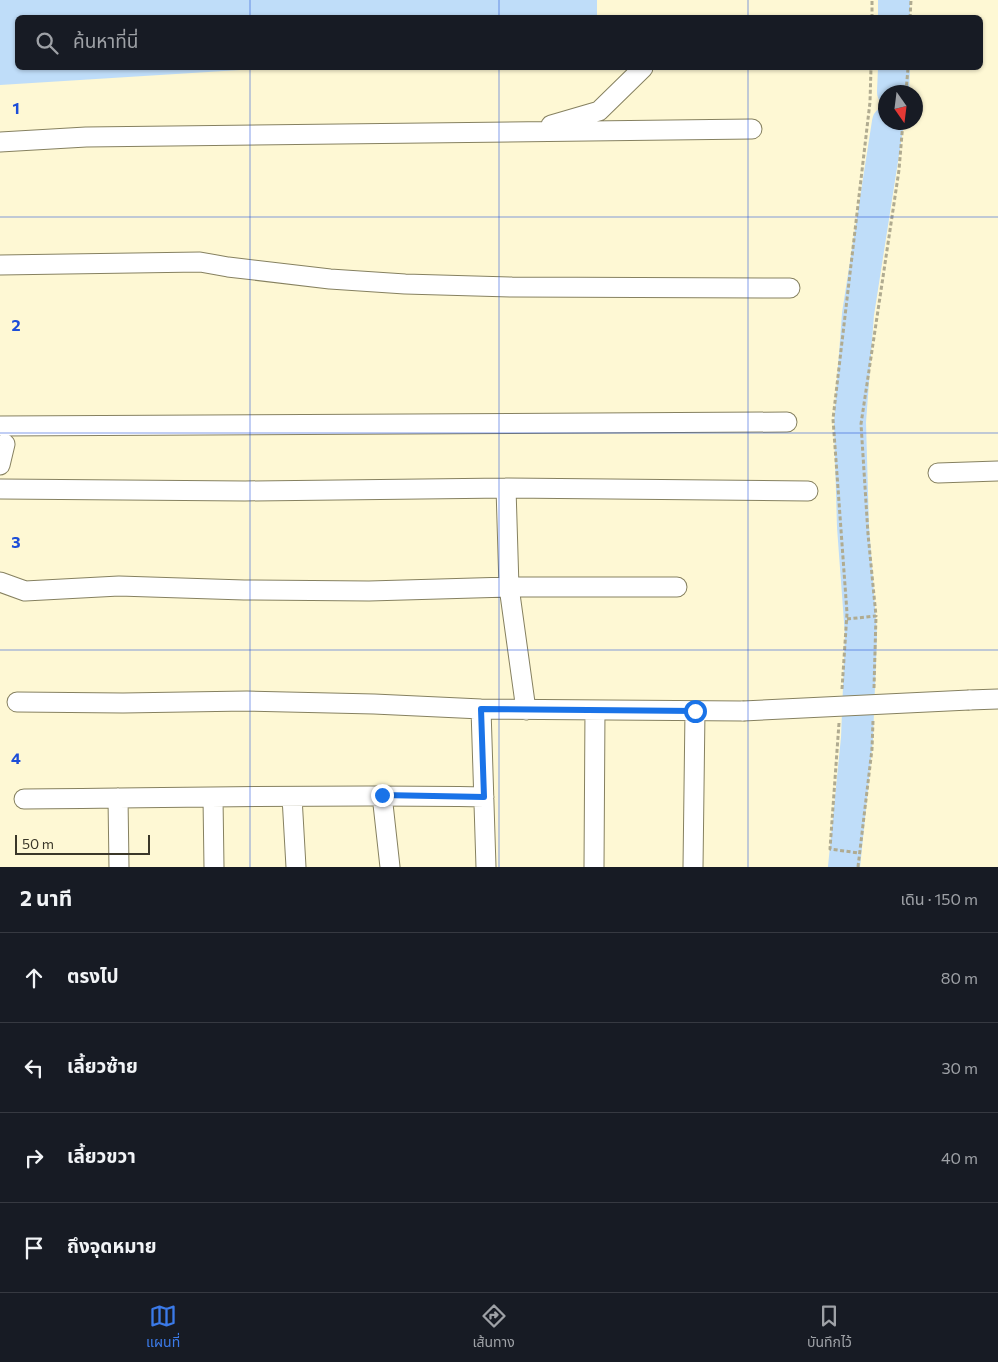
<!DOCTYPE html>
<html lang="th">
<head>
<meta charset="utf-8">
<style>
	:root { --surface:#171b24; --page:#242831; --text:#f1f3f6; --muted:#9ea1a6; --line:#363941; --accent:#3b7ae8 }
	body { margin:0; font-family:Commissioner,"Noto Sans Thai",sans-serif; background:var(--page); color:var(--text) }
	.compass { position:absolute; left:878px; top:85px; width:45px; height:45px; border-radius:50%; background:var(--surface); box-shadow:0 1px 4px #0004; rotate:166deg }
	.scale { position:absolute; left:15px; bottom:12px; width:135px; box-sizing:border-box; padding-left:5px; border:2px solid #3a3729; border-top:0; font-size:14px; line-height:18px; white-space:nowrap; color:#3a3729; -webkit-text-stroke:4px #fef8d4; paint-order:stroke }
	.stop { position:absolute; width:15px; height:15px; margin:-11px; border:4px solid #1a73e8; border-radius:50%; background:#fff }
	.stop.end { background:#1a73e8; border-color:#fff; box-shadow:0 1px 5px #0008 }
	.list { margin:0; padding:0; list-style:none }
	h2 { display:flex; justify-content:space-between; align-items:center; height:65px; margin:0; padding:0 20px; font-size:21px }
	h2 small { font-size:16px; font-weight:400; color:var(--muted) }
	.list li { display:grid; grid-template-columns:32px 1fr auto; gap:15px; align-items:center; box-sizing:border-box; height:90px; padding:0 20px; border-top:1px solid var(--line) }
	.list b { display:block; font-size:19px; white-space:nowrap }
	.list em { font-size:16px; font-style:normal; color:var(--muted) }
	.icon { flex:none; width:28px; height:28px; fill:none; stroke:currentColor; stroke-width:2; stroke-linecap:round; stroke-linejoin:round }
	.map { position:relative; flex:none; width:998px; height:867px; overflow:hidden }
	.search { position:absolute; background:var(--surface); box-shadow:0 1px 4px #0004; left:15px; right:15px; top:15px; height:55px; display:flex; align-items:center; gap:12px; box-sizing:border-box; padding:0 18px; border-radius:8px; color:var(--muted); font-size:19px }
	.sheet { height:425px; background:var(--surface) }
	nav { display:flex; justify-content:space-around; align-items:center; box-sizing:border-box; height:70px; border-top:1px solid var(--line); background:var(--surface); font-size:14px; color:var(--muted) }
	nav a { display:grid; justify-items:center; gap:2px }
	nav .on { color:var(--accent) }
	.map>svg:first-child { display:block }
	.water { fill:#bfddf9 }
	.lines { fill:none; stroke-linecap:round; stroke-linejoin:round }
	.river { stroke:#bfddf9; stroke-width:32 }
	.street-casing { stroke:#868160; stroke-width:21 }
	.path { stroke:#b0ab90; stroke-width:3; stroke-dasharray:4 2.5; stroke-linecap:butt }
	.street { stroke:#fff; stroke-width:19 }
	.street-bridge-casing { stroke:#868160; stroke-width:21; stroke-linecap:butt }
	.street-bridge { stroke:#fff; stroke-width:19 }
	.route { stroke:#1a73e8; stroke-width:6 }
	.grid { fill:none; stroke:#1d4ed8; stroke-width:1; stroke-opacity:0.55 }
	.grid-label { font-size:16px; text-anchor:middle; font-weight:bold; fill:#1d4ed8; stroke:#fef8d4; stroke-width:5; stroke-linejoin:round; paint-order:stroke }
</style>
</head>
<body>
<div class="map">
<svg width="998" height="867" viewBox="0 0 998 867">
	<rect width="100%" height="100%" fill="#fef8d4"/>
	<path class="water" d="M 0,0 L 597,0 L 597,17 L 18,18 L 18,68 L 274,68 L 0,85 Z"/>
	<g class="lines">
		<path class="river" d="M 894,0 L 894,18
			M 893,92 L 894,68
			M 844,867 L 857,738 L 861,635 L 853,527 L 850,422 L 858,314 L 888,122"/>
		<defs>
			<path id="street" d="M 551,125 L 599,111 L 643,68
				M 0,142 L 86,137 L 752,129
				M 0,265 L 200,262 L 228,267 L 330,279 L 405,284 L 512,287 L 790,288
				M 0,426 L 787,422
				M 0,465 L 5,444
				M 938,473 L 998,471
				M 506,488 L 509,587 L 526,710
				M 0,489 L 245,491 L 506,488 L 808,491
				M 0,582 L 25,591 L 119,586 L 244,590 L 369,591 L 509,587 L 677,587
				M 969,700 L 998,699
				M 17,702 L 123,703 L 247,701 L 374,704 L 481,709 L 743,711
				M 481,709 L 486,867
				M 382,795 L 390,867
				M 292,797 L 296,867
				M 118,798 L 119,867
				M 213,798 L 214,867
				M 24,799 C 178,798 331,794 484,797
				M 594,867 L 595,710
				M 693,867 L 695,711"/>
		</defs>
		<use href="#street" class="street-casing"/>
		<path class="path" d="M 872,18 L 872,0
			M 910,18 L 911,0
			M 906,92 L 908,68
			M 847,619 L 876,616 L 868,534 L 861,424 L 899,170 L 903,122
			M 874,688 L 876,616
			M 842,689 L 847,613 L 833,419 L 870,102 L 871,68
			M 839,723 L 830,849 L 859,853
			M 858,867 L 872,749 L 873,721"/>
		<use href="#street" class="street"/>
		<defs>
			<path id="street-bridge" d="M 743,711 L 969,700"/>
		</defs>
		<use href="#street-bridge" class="street-bridge-casing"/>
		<use href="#street-bridge" class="street-bridge"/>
	</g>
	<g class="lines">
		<path class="route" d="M 382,795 L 484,797 L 481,709 L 695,711"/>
	</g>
	<path class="grid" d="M 250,0 L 250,18M 499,0 L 499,18M 748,0 L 748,18M 250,68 L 250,867M 499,68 L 499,867M 748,68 L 748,867M 0,217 L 998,217M 0,433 L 998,433M 0,650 L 998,650"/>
	<g class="grid-label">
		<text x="16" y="114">1</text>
		<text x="16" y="331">2</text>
		<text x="16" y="548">3</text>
		<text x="16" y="764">4</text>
	</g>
</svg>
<svg class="compass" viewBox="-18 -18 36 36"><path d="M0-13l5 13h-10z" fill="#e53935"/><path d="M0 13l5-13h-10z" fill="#9ea1a6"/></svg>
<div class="scale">50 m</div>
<div class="stop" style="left:695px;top:711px"></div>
<div class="stop end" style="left:382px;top:795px"></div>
<div class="search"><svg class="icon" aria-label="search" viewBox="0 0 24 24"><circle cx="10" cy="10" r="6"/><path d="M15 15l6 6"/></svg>ค้นหาที่นี่</div>
</div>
<section class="sheet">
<h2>2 นาที<small>เดิน · 150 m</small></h2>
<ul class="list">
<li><svg class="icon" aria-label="ahead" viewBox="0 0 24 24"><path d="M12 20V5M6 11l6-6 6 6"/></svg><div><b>ตรงไป</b></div><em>80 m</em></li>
<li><svg class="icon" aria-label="left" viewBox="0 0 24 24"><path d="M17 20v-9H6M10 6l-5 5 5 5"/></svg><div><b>เลี้ยวซ้าย</b></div><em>30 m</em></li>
<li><svg class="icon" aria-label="right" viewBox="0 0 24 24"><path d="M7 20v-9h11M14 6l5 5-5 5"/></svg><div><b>เลี้ยวขวา</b></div><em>40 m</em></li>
<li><svg class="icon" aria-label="arrive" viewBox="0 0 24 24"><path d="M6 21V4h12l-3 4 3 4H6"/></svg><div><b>ถึงจุดหมาย</b></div></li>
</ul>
</section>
<nav>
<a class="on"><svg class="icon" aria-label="map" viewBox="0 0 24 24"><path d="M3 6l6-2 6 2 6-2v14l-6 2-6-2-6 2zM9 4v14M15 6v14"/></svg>แผนที่</a>
<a><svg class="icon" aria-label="directions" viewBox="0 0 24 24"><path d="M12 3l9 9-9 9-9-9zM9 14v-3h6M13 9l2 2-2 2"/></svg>เส้นทาง</a>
<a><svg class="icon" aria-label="saved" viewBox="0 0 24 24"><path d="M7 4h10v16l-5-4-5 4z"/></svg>บันทึกไว้</a>
</nav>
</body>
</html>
